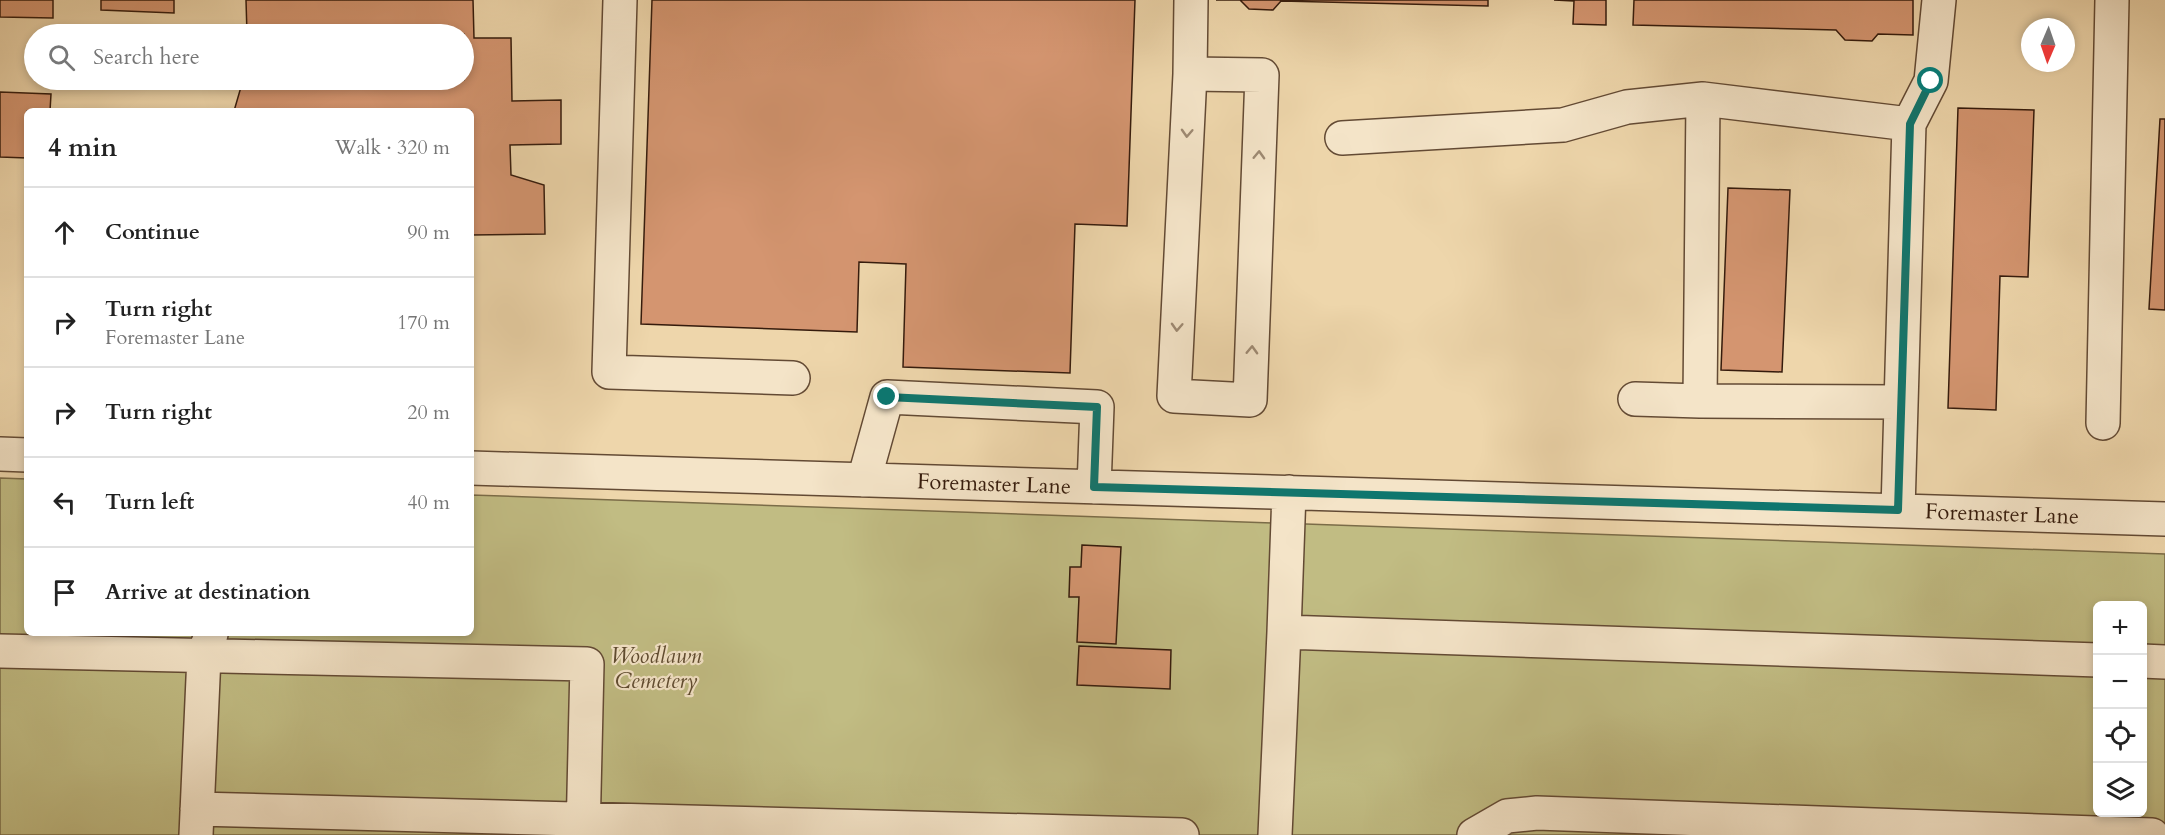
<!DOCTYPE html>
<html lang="en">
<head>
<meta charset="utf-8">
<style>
	:root { --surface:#fff; --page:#f6f6f6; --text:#222; --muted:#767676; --line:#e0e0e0 }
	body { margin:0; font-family:Cardo,serif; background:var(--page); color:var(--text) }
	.controls { position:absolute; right:18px; bottom:18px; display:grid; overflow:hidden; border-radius:9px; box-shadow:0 3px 9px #0003 }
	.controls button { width:54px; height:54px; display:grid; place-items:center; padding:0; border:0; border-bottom:2px solid var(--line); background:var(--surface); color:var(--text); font:30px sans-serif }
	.compass { position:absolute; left:2021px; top:18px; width:54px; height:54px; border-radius:50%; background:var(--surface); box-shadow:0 3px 9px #0003; rotate:182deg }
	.stop { position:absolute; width:18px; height:18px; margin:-14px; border:4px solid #0f766e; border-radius:50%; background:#fff }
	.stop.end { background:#0f766e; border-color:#fff; box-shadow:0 2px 6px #0008 }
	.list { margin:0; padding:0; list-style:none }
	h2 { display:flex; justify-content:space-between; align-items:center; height:78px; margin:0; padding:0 24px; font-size:26px }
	h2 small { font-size:20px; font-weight:400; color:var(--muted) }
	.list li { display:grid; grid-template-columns:39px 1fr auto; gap:18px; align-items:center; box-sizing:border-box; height:90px; padding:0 24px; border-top:2px solid var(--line) }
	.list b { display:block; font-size:22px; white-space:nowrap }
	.list p { margin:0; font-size:20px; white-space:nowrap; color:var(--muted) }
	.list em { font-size:20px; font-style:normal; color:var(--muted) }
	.icon { flex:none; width:33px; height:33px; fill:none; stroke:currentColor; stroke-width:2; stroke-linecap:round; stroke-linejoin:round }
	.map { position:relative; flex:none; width:2165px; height:835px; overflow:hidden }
	.search { position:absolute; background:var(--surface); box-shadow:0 3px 9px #0003; left:24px; top:24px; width:450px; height:66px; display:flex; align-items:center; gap:15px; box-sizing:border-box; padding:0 21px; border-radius:33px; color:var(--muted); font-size:22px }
	.panel { position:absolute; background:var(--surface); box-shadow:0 3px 9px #0003; left:24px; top:108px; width:450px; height:528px; border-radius:9px }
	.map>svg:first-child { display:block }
	.green { fill:#c1bc83; stroke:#7b6c48; stroke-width:1.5; fill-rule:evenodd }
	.building { fill:#d49570; stroke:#351b0c; stroke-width:1.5 }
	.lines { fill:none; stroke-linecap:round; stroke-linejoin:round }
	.minor-casing { stroke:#634a34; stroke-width:36 }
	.minor { stroke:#f4e4c8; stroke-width:33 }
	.oneway { stroke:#9e8a73 }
	.route { stroke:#0f766e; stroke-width:8 }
	.labels { text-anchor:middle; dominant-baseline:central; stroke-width:4.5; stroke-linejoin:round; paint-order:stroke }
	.street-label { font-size:22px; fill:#351b0c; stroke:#f4e4c8 }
	.park-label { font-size:22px; font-style:italic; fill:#5f4b30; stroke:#f4e4c8 }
</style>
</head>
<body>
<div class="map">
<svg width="2165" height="835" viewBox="0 0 2165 835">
	<rect width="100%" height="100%" fill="#eed6ab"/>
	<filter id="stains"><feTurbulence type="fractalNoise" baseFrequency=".00333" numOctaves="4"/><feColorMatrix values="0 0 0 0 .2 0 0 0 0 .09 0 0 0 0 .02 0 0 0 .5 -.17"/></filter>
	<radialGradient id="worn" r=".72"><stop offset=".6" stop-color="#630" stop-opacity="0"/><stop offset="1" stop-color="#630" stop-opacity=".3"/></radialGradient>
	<path class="green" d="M 0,478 L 27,479 L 27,633 L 471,633 L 471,495 L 2165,554 L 2165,835 L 0,835 ZM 2098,606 L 2142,606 L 2142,812 L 2098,812 Z"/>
	<path class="building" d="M 0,0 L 53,0 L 53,18 L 0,17 Z
		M 101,0 L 174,0 L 174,13 L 101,10 Z
		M 246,0 L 473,0 L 474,38 L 511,38 L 512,101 L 561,100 L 561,144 L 510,145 L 511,175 L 544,185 L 545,234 L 471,235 L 471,111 L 234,111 L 241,87 L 241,80 L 464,80 L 464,34 L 247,34 Z
		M 652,0 L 1135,0 L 1127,226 L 1075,224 L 1070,373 L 903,367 L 906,264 L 859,262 L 857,332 L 641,324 Z
		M 1216,0 L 1488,0 L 1488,6 L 1281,1 L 1273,10 L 1249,9 L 1240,0 Z
		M 1554,0 L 1606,0 L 1606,25 L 1573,24 L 1574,1 Z
		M 1634,0 L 1913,0 L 1913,35 L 1878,34 L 1872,41 L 1845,40 L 1836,30 L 1633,25 Z
		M 0,92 L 51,94 L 50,111 L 27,111 L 27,158 L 0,157 Z
		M 1958,108 L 2034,110 L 2028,277 L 2000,276 L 1996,410 L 1948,408 Z
		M 2160,119 L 2165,119 L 2165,310 L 2149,309 Z
		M 1728,188 L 1790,190 L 1782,372 L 1721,370 Z
		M 1082,545 L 1121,547 L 1116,644 L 1077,642 L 1079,597 L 1069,597 L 1070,567 L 1081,567 Z
		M 1079,646 L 1171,650 L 1170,689 L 1077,685 Z"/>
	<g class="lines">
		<defs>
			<path id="minor" d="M 620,0 L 609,372 L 793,378
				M 1190,74 L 1262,75 L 1250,400 L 1174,396 L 1190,74 L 1191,0
				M 1909,124 L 1931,81 L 1939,0
				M 1342,138 L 1563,125 L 1627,107 L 1703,99
				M 1635,399 L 1700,401
				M 2103,423 L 2112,0
				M 0,454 L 27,455
				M 471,468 L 2165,519
				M 864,480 L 887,397 L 1097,407 L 1094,487
				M 1898,510 L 1909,124 L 1703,99 L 1700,401 L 1900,402
				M 1284,632 L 1289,492
				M 0,651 L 587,664 L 583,835
				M 2142,661 L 2165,662
				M 197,809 L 1182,835
				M 196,835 L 204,656 L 211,634
				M 1275,835 L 1284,632 L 2098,660
				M 1474,835 L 1507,816 L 1537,813 L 2152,835"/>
		</defs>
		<use href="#minor" class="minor-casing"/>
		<use href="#minor" class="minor"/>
	</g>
	<defs><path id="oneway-chevron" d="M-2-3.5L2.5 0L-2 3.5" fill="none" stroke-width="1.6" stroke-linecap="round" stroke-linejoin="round" transform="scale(1.5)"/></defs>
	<g class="oneway">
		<use href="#oneway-chevron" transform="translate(1187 133) rotate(93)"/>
		<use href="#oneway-chevron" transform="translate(1259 155) rotate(-88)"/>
		<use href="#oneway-chevron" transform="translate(1177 327) rotate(93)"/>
		<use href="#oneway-chevron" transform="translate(1252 350) rotate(-88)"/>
	</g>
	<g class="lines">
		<path class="route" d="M 887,397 L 1097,407 L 1094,487 L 1898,510 L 1910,124 L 1931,81"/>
	</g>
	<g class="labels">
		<g class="street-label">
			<text transform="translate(994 484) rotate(2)">Foremaster Lane</text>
			<text transform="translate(2002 514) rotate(2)">Foremaster Lane</text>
		</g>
		<g class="park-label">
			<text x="656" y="656">Woodlawn<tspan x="656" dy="25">Cemetery</tspan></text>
		</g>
	</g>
	<rect width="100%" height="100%" filter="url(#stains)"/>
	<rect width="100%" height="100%" fill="url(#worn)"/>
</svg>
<div class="controls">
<button>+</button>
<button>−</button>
<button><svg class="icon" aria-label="locate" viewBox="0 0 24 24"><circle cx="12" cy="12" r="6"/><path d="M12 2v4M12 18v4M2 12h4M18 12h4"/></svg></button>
<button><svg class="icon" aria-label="layers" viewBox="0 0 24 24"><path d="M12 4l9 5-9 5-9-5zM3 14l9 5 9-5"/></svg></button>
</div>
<svg class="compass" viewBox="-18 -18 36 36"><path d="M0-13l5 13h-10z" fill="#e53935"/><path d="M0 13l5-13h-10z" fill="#767676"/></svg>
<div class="stop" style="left:1931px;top:81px"></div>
<div class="stop end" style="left:887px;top:397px"></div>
<div class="search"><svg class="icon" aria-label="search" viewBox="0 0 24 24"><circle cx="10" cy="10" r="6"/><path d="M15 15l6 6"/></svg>Search here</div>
<section class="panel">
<h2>4 min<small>Walk · 320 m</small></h2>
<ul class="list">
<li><svg class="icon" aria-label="ahead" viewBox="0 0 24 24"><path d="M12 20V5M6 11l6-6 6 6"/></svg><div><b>Continue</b></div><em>90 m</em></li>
<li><svg class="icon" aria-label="right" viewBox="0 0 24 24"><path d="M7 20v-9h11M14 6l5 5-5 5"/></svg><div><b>Turn right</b><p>Foremaster Lane</p></div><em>170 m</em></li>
<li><svg class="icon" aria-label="right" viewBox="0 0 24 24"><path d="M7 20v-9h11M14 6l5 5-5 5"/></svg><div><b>Turn right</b></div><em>20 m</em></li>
<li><svg class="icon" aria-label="left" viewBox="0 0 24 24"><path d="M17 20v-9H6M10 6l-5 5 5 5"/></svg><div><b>Turn left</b></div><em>40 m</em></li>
<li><svg class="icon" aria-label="arrive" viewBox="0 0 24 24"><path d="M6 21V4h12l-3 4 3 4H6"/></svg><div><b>Arrive at destination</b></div></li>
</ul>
</section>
</div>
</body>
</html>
